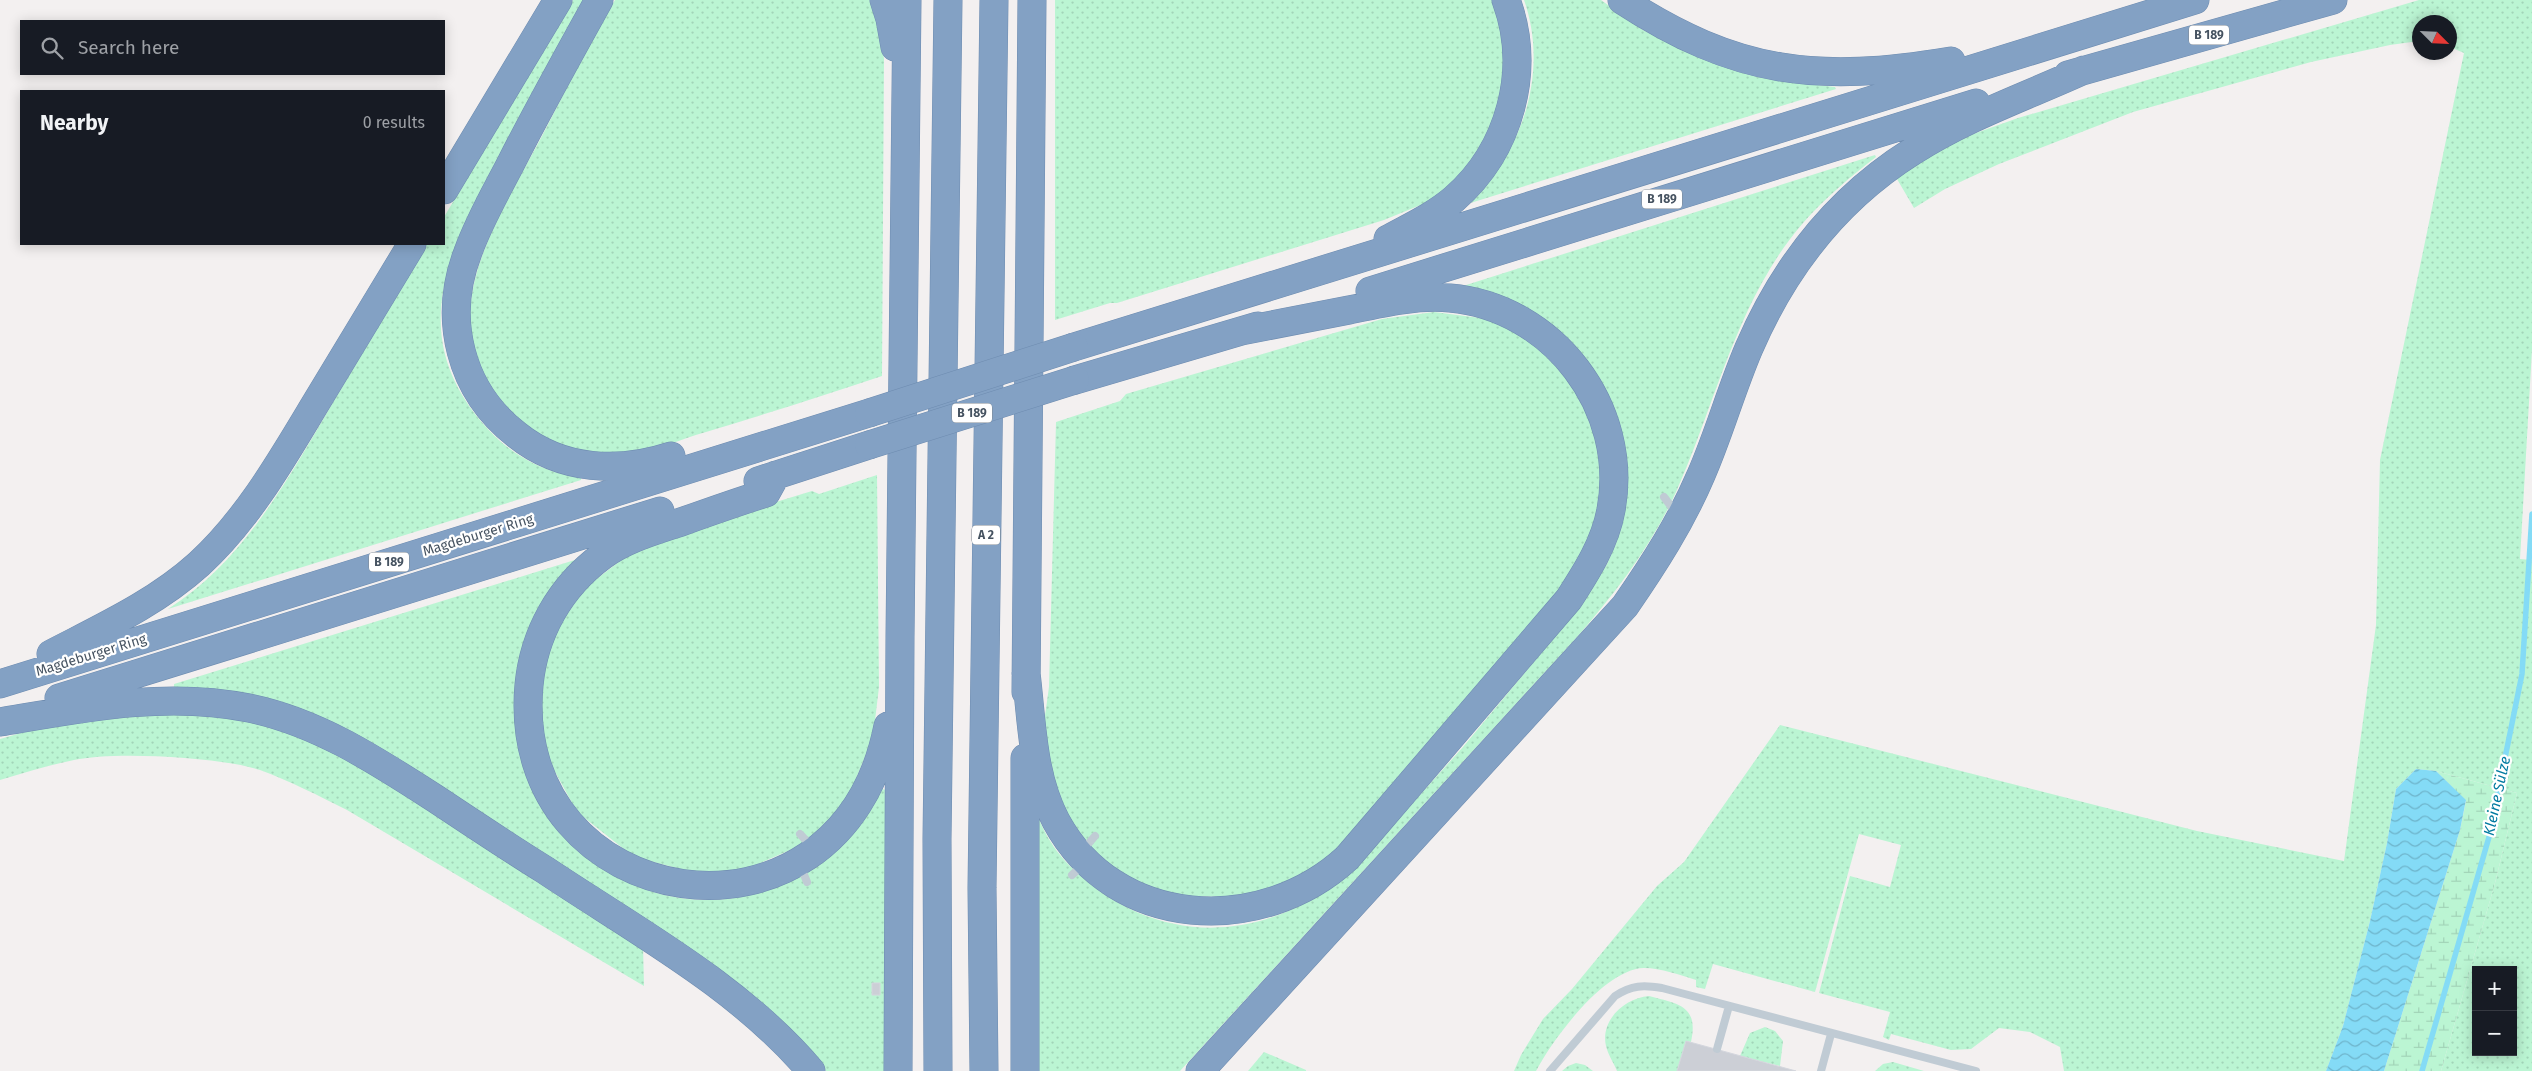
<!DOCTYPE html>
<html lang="en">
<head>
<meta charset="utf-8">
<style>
	:root { --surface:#171b24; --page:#242831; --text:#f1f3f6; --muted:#9ea1a6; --line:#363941 }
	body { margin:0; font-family:"Fira Sans",sans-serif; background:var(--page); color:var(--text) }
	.controls { position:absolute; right:15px; bottom:15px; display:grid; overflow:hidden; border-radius:0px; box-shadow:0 2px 12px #0003 }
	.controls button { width:45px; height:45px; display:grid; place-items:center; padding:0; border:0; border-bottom:1px solid var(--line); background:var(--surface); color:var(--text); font:25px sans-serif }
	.compass { position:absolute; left:2412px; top:15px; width:45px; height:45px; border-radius:50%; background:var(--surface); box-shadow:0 2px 12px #0003; rotate:114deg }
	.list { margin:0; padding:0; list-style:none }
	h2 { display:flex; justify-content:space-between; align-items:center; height:65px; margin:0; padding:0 20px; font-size:21px }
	h2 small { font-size:16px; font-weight:400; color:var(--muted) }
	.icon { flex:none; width:28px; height:28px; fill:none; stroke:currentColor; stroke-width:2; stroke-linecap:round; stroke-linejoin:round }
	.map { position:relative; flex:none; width:2532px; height:1071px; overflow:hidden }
	.search { position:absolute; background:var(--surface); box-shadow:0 2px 12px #0003; left:20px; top:20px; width:425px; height:55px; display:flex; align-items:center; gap:12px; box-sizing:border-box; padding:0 18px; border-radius:0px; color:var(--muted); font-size:19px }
	.panel { position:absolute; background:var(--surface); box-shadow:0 2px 12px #0003; left:20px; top:90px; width:425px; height:155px; border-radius:0px }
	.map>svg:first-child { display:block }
	.grass { fill:url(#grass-dots); fill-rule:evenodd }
	.wetland { fill:url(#wetland-marsh) }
	.water { fill:url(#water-waves) }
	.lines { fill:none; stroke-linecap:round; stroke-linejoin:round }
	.stream { stroke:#84dbf6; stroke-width:5.5 }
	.building { fill:#cccfd6; stroke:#d4d6dd }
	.highway-casing { stroke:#6e8cb0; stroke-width:29 }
	.lane { stroke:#c0cbd4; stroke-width:8 }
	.highway { stroke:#83a1c4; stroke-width:28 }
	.highway-bridge-casing { stroke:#6e8cb0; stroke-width:29; stroke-linecap:butt }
	.highway-bridge { stroke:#83a1c4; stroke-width:28 }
	.labels { text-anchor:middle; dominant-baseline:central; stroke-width:4.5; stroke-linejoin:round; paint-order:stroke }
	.shield { fill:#fff; stroke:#7e8790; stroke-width:1 }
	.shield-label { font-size:12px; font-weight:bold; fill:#465361 }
	.street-label { font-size:14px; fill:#465361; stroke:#fff }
	.water-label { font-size:15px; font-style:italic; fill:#037ba1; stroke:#fff }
</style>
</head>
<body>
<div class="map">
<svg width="2532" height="1071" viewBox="0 0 2532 1071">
	<defs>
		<pattern id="grass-dots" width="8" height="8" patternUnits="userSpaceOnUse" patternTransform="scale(1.25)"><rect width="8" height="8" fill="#bbf5d3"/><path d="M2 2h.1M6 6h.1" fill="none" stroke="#a2d4b8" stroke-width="1.8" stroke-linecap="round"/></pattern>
		<pattern id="wetland-marsh" width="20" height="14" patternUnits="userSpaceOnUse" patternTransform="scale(1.25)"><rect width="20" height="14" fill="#bbf5d3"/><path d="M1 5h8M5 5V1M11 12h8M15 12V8" fill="none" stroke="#a2d4b8"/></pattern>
		<pattern id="water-waves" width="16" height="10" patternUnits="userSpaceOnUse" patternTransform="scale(1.25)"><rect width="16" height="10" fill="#84dbf6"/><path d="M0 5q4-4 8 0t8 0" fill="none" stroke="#6eb4cb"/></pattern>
	</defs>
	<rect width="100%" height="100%" fill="#f3f0f0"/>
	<path class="grass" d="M 573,0 L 584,0 C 556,48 531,98 505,147 C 457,238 402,324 479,419 C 507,453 538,471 581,478 L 581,480 L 168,609 C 244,561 288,479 332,404 C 364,350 396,297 427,244 L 444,244 L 444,217 Z
		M 615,0 L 871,0 L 881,32 L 884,59 L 882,376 C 823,396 765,414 706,432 C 681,439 654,452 628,453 C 579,455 542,445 508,409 C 425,322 497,221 542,136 C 566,90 588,43 615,0 Z
		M 1055,0 L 1496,0 L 1506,45 L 1500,106 L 1483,144 L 1461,174 L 1442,192 L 1423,204 L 1384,220 L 1117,303 L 1110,303 L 1055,320 Z
		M 1524,0 L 1601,0 L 1643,30 L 1703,59 L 1768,79 L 1835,87 L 1836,89 L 1464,205 C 1479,189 1495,173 1506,155 C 1534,110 1542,50 1524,0 Z
		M 2419,0 L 2532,0 L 2532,350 L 2520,559 L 2532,560 L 2532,1071 L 2441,1071 L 2495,883 L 2517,793 L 2436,771 L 2416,769 L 2396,789 L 2387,843 L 2370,921 L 2343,1026 L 2326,1071 L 2064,1071 L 2060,1047 L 2030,1032 L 1999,1028 L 1971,1049 L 1951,1050 L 1891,1034 L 1889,1040 L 1883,1037 L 1890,1012 L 1819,993 L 1850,876 L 1890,887 L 1901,845 L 1859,834 L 1815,992 L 1713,964 L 1705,989 L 1696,987 L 1696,980 C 1680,975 1661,968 1644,968 C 1604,969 1553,1039 1536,1071 L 1514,1071 L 1521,1055 L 1543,1019 L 1572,989 L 1657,886 L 1684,862 L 1780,725 L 2197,831 L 2344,861 L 2376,625 L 2380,460 L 2464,53 L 2450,47 L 2450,22 L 2420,22 L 2419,41 L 2390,45 L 2311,62 L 2133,112 L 1999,164 L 1945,189 L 1914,208 L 1897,179 L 1924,156 L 1951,142 L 2018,118 ZM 2476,970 L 2513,970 L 2513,1052 L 2476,1052 Z
		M 1875,155 L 1876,157 C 1850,177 1825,198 1803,223 C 1737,299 1716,403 1676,492 C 1652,545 1616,592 1578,636 L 1180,1071 L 1039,1071 L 1035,810 C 1039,812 1039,820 1042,826 C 1049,841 1058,854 1070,866 C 1155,950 1269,946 1355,867 L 1463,747 L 1581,605 L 1607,564 L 1616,543 L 1624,513 L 1626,471 L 1625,450 L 1614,411 L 1463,286 Z
		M 1434,312 L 1488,319 L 1509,328 L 1549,356 L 1580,394 L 1598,438 L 1602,484 L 1594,531 L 1565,584 L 1359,828 L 1312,871 L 1257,897 L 1172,896 L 1121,874 L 1093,850 L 1061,807 L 1042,737 L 1049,687 L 1056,422 L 1120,401 L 1126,394 L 1382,319 Z
		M 877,475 L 879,687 L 873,737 L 847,801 L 804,844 L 742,871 L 696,873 L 634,857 L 577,812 L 547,757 L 541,713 L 544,670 L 556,630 L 586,587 L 628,555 L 681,531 L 812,491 L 819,494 Z
		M 578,559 C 562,589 547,619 532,650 C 527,660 517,673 516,684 C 502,796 594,899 706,900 C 734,901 761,892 786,881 C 830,862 861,832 882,789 L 886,790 L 887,1071 L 826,1071 L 813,1056 L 487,820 L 192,688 L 174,687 L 174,684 Z
		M 223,712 L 320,740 L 643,945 L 644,986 L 347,810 C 319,796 290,781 260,770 C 221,757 114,751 74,760 C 49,765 24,773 0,780 L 0,739 L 80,716 Z
		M 1649,996 C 1678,1004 1699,1005 1691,1042 L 1686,1041 L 1677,1071 L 1617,1071 C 1614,1063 1608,1055 1606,1046 C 1600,1020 1625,998 1649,996 Z
		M 1765,1027 L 1775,1031 L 1783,1041 L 1780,1066 L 1740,1056 L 1750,1033 Z
		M 1264,1052 L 1306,1070 L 1306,1071 L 1248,1071 Z
		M 1893,1062 L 1924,1071 L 1875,1071 L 1883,1064 Z
		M 1576,1063 L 1585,1065 L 1593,1071 L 1562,1071 L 1568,1066 Z"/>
	<path class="wetland" d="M 2436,771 L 2517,793 L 2495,883 L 2441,1071 L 2384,1071 L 2460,830 L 2466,801 Z"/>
	<path class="water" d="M 2416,769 L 2436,771 L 2466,800 L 2460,830 L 2384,1071 L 2326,1071 L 2343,1026 L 2370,921 L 2387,843 L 2396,789 Z"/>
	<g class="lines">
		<path class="stream" d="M 2422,1071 L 2489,837 L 2522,674 L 2532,514"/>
	</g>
	<path class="building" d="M 872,983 L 880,983 L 880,995 L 872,995 Z
		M 1686,1041 L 1796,1071 L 1677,1071 Z"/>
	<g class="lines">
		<defs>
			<path id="highway" d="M 599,0 C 569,54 539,108 511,163 C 496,192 479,221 468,252 C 442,319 460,391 517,435 C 562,471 619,473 671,456
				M 884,0 L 890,19 L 895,47
				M 1622,0 C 1737,75 1818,83 1951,61
				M 2068,75 L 2333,0
				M 444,190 L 558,0
				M 1388,239 C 1410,227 1434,216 1454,199 C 1510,150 1532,70 1506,0
				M 1370,291 L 1976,103
				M 1074,347 L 2195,0
				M 1075,380 L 1258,326
				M 776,475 L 766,493 C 737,502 709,512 681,522 C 654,531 625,539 602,556 C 560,587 534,633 529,685 C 508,915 840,971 888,726
				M 758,481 L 869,445
				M 51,654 C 101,628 156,603 199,564 C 247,520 281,461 314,406 C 347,352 379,298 412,244
				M 1026,673 C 1032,722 1032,776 1056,821 C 1115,930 1261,937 1347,858 L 1569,599 C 1587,571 1605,543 1611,510 C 1630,408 1553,307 1450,298 C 1416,295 1382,303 1349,310 C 1313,317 1277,324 1241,331
				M 0,684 L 869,413
				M 1026,692 L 1032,0
				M 59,698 L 660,511
				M 0,722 C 83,708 165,691 249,708 C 318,722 377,761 436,799 C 472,823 508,847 545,870 C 636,931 739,986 811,1071
				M 1025,758 L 1025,1071
				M 898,1071 L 900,637 L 907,0
				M 938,1071 L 937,839 L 948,0
				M 984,1071 L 982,888 L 994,0
				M 1200,1071 L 1625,606 C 1654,564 1681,522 1701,475 C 1719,434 1731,390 1749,348 C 1784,267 1838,198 1913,151 C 1966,117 2027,96 2084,70"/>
		</defs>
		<use href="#highway" class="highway-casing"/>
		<path class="lane" d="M 1664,497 L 1676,513
			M 800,834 L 812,847
			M 1083,850 L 1095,836
			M 800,865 L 807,882
			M 1072,875 L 1084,864
			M 1717,1049 L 1729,1006
			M 1550,1071 L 1615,996 C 1632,985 1643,985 1662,988 L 1976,1071
			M 1821,1071 L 1831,1034"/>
		<use href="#highway" class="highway"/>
		<defs>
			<path id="highway-bridge" d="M 869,413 L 1074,347
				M 869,445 L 1075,380"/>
		</defs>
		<use href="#highway-bridge" class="highway-bridge-casing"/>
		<use href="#highway-bridge" class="highway-bridge"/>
	</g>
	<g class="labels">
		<g class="shield">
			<rect x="2189" y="25.5" width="40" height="19" rx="4"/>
			<rect x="1642" y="189.5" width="40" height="19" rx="4"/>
			<rect x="952" y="403.5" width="40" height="19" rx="4"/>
			<rect x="972" y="525.5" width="28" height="19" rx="4"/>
			<rect x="369" y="552.5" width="40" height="19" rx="4"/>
		</g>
		<g class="shield-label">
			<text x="2209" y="35">B 189</text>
			<text x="1662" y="199">B 189</text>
			<text x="972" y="413">B 189</text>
			<text x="986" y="535">A 2</text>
			<text x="389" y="562">B 189</text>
		</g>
		<g class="street-label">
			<text transform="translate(478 535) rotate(-17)">Magdeburger Ring</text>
			<text transform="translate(91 655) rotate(-17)">Magdeburger Ring</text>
		</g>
		<g class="water-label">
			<text transform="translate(2497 796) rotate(-78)">Kleine Sülze</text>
		</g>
	</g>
</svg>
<div class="controls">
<button>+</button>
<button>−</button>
</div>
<svg class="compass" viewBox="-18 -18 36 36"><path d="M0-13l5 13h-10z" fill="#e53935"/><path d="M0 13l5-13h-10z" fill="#9ea1a6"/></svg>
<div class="search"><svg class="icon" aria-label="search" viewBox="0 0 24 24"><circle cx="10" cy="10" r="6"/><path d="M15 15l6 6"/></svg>Search here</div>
<section class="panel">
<h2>Nearby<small>0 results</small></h2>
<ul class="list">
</ul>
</section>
</div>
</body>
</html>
